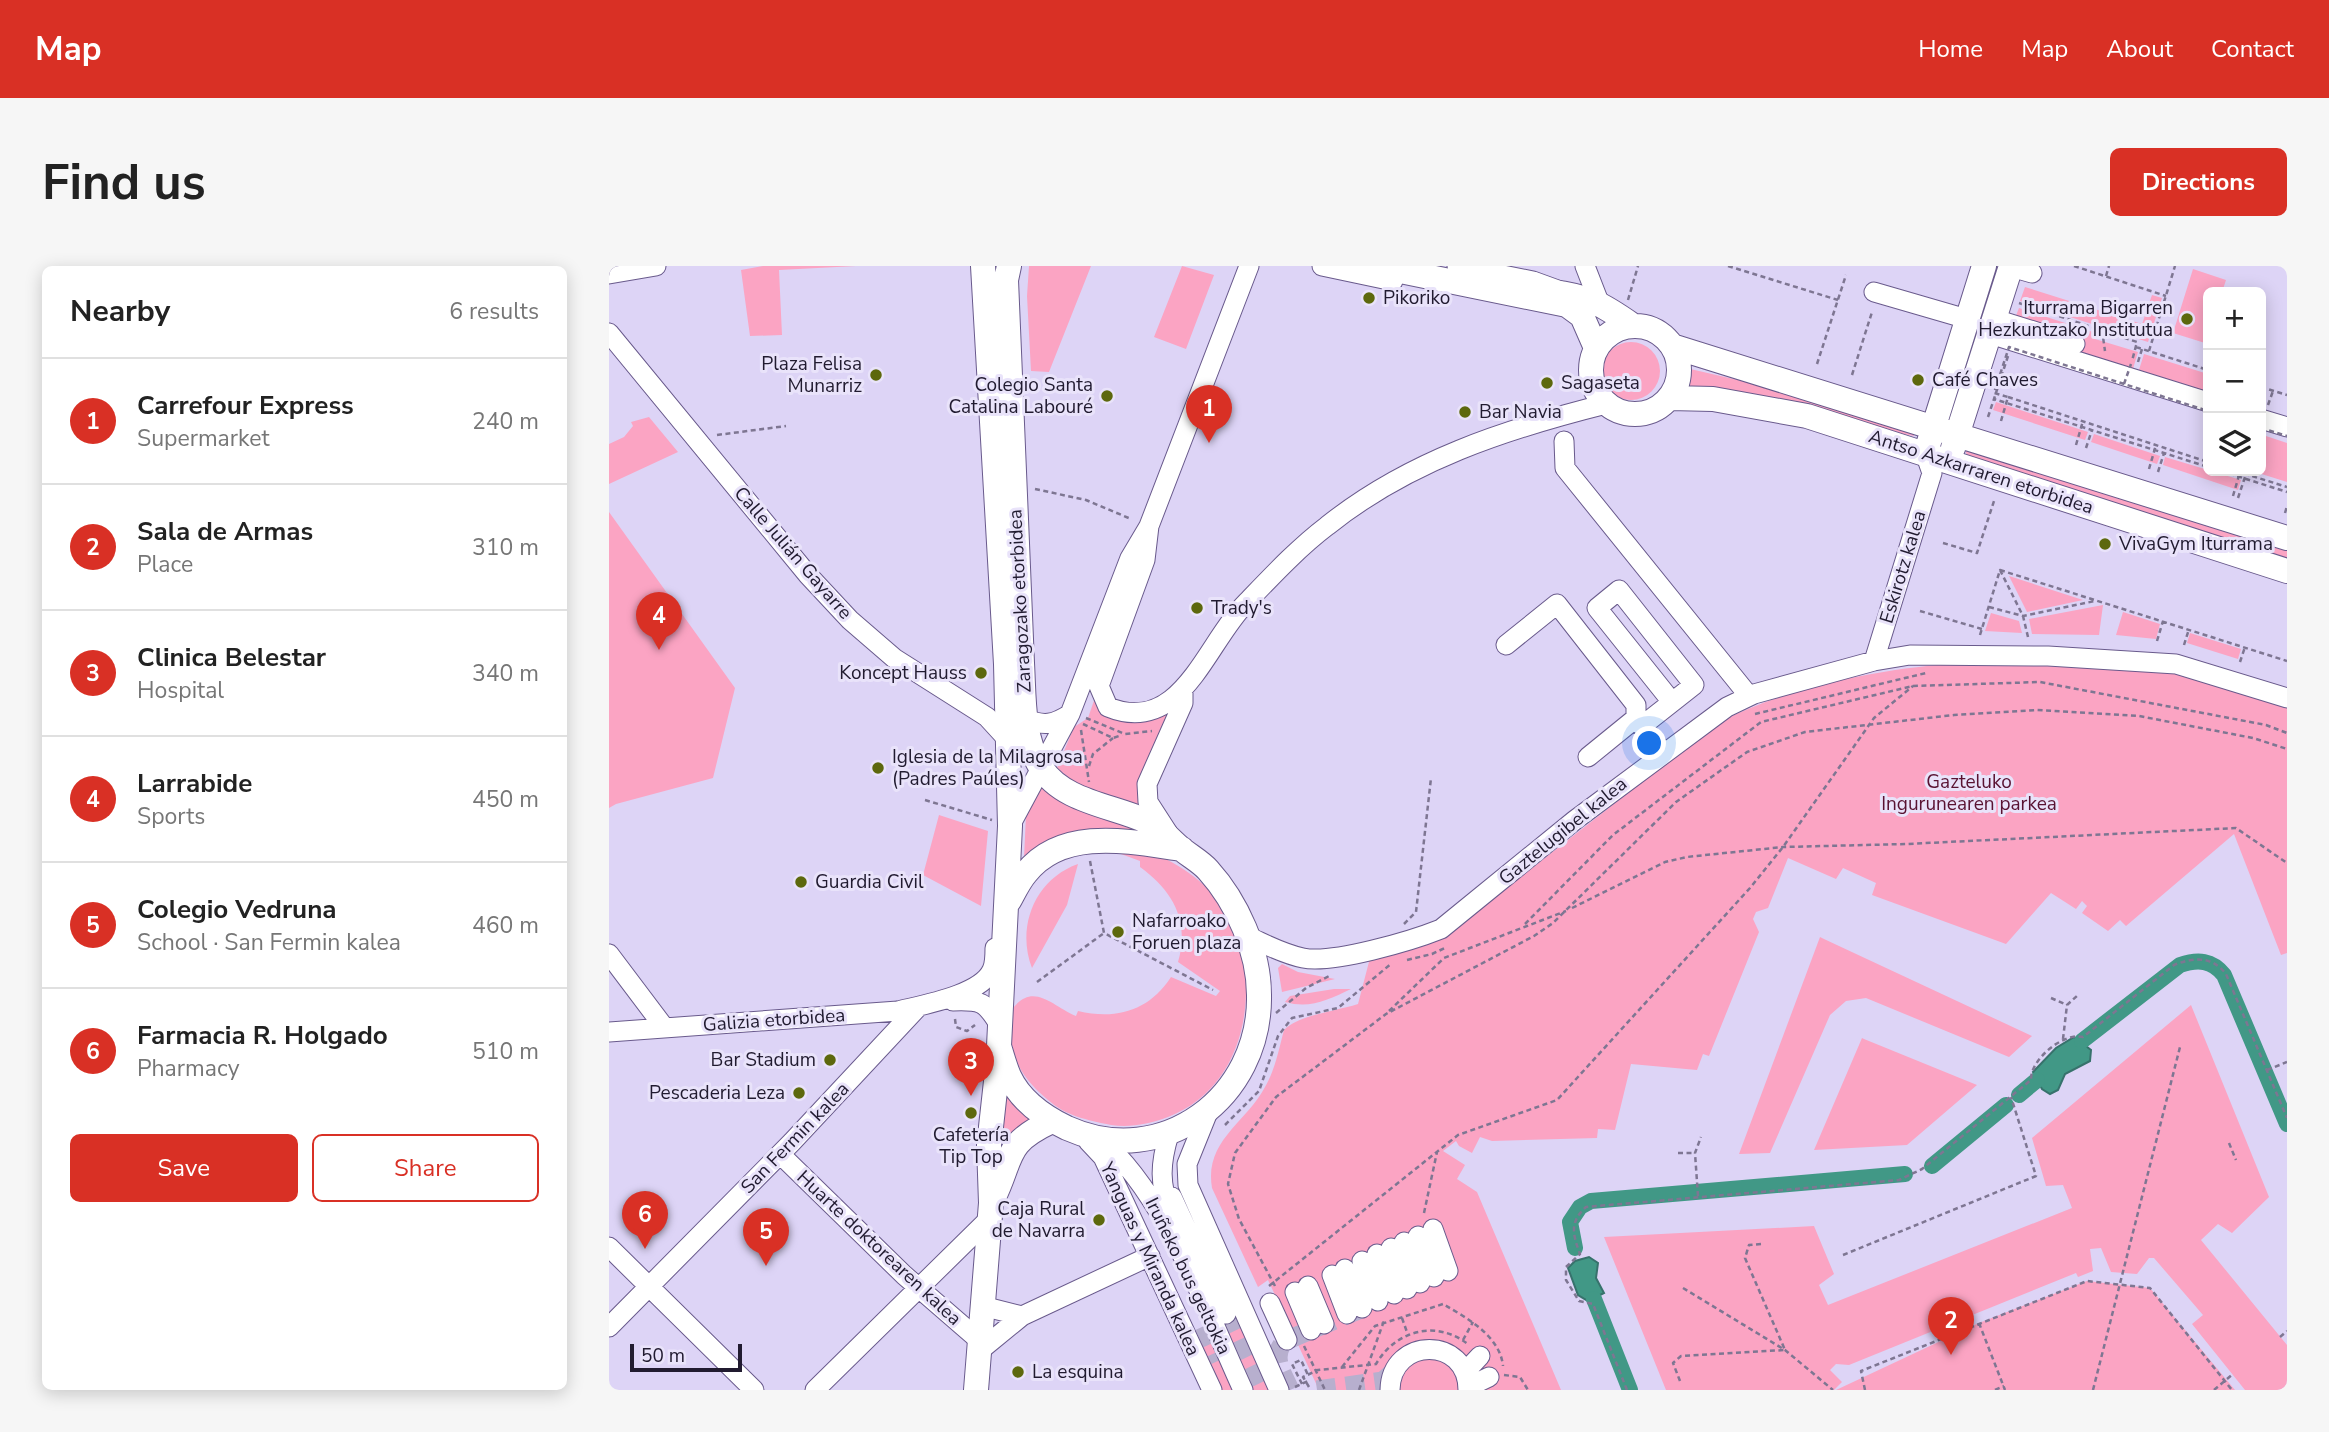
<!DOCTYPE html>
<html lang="en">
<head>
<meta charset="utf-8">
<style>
	:root { --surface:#fff; --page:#f6f6f6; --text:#222; --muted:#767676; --line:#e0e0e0; --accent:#d93025 }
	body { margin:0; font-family:"Nunito Sans",sans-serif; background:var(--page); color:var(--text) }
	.controls { position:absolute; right:21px; top:21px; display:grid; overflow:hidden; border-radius:10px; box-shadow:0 4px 18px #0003 }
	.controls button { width:63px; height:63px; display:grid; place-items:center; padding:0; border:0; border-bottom:2px solid var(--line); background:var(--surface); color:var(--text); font:35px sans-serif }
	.scale { position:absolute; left:21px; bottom:18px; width:112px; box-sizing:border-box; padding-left:7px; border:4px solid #211b30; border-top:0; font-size:19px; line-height:24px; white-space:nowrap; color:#211b30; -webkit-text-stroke:5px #e9e3fa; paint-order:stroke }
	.you { position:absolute; left:1041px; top:478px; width:24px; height:24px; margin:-18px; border:5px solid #fff; border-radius:50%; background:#1a73e8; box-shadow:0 0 0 10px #1a73e833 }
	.badge { display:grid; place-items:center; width:46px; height:46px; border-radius:50%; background:var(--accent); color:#fff; font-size:23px; font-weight:700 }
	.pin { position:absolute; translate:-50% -58px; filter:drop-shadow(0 2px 4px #0008) }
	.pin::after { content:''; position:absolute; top:37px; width:24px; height:21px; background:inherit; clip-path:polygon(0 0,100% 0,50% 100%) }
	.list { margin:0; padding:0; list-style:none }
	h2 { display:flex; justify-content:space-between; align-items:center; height:91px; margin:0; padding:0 28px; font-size:30px }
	h2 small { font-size:23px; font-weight:400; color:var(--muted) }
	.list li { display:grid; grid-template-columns:46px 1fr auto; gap:21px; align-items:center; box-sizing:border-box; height:126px; padding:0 28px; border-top:2px solid var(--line) }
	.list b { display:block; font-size:26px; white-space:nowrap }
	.list p { margin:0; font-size:23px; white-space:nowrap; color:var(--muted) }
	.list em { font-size:23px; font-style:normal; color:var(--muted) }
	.actions { display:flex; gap:14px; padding:21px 28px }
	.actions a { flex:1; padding:16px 0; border:2px solid var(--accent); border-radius:10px; text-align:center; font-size:24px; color:var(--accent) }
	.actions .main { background:var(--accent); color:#fff }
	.icon { flex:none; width:38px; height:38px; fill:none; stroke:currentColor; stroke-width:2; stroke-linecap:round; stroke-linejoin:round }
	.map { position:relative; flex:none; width:1678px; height:1124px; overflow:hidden; border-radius:10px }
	header { display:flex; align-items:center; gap:42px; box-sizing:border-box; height:98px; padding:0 35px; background:var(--accent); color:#fff }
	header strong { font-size:33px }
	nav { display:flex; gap:38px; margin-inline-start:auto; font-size:24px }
	.intro { display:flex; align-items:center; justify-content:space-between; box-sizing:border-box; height:168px; padding:0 42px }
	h1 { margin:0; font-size:49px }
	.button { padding:18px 32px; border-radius:10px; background:var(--accent); color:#fff; font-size:24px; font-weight:700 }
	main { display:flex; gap:42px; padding:0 42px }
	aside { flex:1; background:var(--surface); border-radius:10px; box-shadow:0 4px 18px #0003 }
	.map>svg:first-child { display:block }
	.green { fill:#fba4c3 }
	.water { fill:#419886; stroke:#37726c; stroke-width:2 }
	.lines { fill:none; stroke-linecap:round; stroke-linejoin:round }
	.canal { stroke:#419886; stroke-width:16 }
	.minor-tunnel { stroke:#b7afce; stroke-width:19; stroke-dasharray:19 10; stroke-linecap:butt }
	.minor-casing { stroke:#695a8c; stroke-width:21 }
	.major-casing { stroke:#695a8c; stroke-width:26 }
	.path { stroke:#7e7692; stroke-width:2.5; stroke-dasharray:5 3.5; stroke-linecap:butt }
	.minor { stroke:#fff; stroke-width:19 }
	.major { stroke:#fff; stroke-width:24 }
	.path-bridge { stroke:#7e7692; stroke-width:2.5; stroke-dasharray:5 3.5; stroke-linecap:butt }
	.poi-dot { fill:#5d680d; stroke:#e9e3fa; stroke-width:2.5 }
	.labels { text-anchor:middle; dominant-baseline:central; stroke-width:6; stroke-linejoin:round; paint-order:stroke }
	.poi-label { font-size:19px; fill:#211b30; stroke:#e9e3fa; text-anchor:start }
	.street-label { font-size:19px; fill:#211b30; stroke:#e9e3fa }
	.park-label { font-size:19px; fill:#591232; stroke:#e9e3fa }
</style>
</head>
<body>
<header>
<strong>Map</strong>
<nav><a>Home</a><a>Map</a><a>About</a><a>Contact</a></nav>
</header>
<div class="intro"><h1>Find us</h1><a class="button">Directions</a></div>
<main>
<aside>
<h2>Nearby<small>6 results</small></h2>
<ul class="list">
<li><span class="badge">1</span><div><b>Carrefour Express</b><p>Supermarket</p></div><em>240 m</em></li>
<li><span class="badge">2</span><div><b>Sala de Armas</b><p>Place</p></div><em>310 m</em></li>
<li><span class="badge">3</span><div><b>Clinica Belestar</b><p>Hospital</p></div><em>340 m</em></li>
<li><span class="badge">4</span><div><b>Larrabide</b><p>Sports</p></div><em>450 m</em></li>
<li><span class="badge">5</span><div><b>Colegio Vedruna</b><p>School · San Fermin kalea</p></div><em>460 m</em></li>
<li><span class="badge">6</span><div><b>Farmacia R. Holgado</b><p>Pharmacy</p></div><em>510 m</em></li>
</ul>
<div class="actions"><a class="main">Save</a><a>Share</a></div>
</aside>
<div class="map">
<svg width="1678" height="1124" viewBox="0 0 1678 1124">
	<rect width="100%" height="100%" fill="#ddd4f6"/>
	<path class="green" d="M 154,0 L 247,0 L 170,4 L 173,69 L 141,70 L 132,4 Z
		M 420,0 L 482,0 L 440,106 L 422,105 L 418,30 Z
		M 573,0 L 605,9 L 577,83 L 545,71 Z
		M 1584,3 L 1617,14 L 1613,26 L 1599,26 L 1596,77 L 1564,67 Z
		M 1416,21 L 1533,58 L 1543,29 L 1553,32 L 1539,76 L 1411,35 Z
		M 1410,42 L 1487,67 L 1486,73 L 1529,86 L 1523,106 L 1469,89 L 1406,52 Z
		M993 105a29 29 0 1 1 58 0a29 29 0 1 1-58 0Z
		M 1535,88 L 1599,108 L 1599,130 L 1529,107 Z
		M 1077,102 L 1207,132 L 1304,164 L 1305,170 L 1073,125 Z
		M 1387,136 L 1479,166 L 1476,174 L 1384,144 Z
		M 40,151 L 69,186 L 0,218 L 0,178 L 15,171 L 24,160 L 22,156 Z
		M 1485,168 L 1551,190 L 1548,198 L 1482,176 Z
		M 1654,169 L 1678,177 L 1678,216 L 1643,205 L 1652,205 Z
		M 1356,184 L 1678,284 L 1678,293 L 1358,189 Z
		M 1556,191 L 1632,214 L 1629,224 L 1554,199 Z
		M 0,246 L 126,422 L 104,512 L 7,538 L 0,542 Z
		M 1400,310 L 1474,334 L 1418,346 Z
		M 1494,339 L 1490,369 L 1423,368 L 1420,353 Z
		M 1514,346 L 1551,358 L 1547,373 L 1507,369 Z
		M 1382,347 L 1410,355 L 1413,367 L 1376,365 Z
		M 1581,367 L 1632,383 L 1629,393 L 1578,377 Z
		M 1353,397 L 1545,404 L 1582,411 L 1678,442 L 1678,687 L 1672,689 L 1625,568 L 1517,660 L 1511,654 L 1499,665 L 1473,647 L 1478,640 L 1473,635 L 1467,643 L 1442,627 L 1397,678 L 1263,629 L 1267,617 L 1234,602 L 1227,613 L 1179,592 L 1159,642 L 1147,646 L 1144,653 L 1150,666 L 1100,790 L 1094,788 L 1088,804 L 1022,798 L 1006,864 L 989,863 L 988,872 L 883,875 L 871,871 L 863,887 L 850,880 L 847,875 L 834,885 L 856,899 L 848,913 L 868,926 L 952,1124 L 710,1124 L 659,1014 L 649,1021 L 603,922 C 595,875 637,857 656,821 C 666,804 670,783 675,764 C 689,749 728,745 749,738 L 761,692 L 905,616 L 1110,456 C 1181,420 1274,402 1353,397 Z
		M 490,420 L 495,433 L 564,442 L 530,516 L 533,544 L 471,521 L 448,502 L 465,461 L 479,452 Z
		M 433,519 L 543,566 L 415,592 L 417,549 Z
		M 330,549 L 379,565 L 372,640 L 314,609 Z
		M 504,585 C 519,587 538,586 552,591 C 582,604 614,631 626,663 C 652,732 633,823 559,851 C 540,858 521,862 502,859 C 478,854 457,850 439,834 C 407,808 397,782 404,742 C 425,716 443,740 467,750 L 469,745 C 507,754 540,745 562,711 L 607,730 L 611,725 L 569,696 C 581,655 564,625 531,601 L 531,595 Z
		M 469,598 L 458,639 L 423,702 C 407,661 426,613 469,598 Z
		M 1211,671 L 1215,673 L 1423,770 L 1400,791 L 1257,732 L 1237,735 L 1221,749 L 1161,887 L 1130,888 Z
		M 673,698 L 689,706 L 726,713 L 673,726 L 669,702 Z
		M 725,723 L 742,723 C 719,734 701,743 676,736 L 681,730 Z
		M 1582,739 L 1660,931 L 1623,967 L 1609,958 L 1592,974 L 1678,1079 L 1678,1124 L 1636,1124 L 1583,1058 L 1594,1049 L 1545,992 L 1540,992 L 1528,1008 L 1502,1006 L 1492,982 L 1481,983 L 1484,1005 L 1469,1011 L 1467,1007 L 1240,1099 L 1227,1098 L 1221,1104 L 1233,1116 L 1225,1124 L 1057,1124 L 995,971 L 1205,960 L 1225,1008 L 1210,1019 L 1219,1039 L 1463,942 L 1454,919 L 1437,920 L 1423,872 Z
		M 1253,772 L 1255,773 L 1368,819 L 1298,879 L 1205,884 Z
		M 392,820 L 409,844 L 421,854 L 399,873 L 388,872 Z
		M 1478,1015 L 1541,1022 L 1626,1124 L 1227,1124 L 1370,1057 Z
		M 631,1059 L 662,1124 L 613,1124 L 591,1078 Z"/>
	<path class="water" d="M 1465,771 L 1482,784 L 1481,795 L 1456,808 L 1449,824 L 1441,828 L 1433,823 L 1424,806 L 1447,782 Z
		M 980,991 L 989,997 L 987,1012 L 995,1027 L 979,1035 L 969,1029 L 959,1002 L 966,995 Z"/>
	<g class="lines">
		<path class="canal" d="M 1473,775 L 1571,699 C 1589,693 1603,694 1615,709 L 1678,858
			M 1410,829 L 1428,814
			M 1323,900 L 1397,839
			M 966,982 L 961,956 L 971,941 L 982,935 L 1296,908
			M 985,1033 L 1021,1124"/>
		<path class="minor-tunnel" d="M 617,1048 L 653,1124
			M 595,1060 L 611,1094
			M 681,1124 C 674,1108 661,1090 676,1075 L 754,1042
			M 708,1124 L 774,1115 L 784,1106"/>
		<defs>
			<path id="minor" d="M 713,0 L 784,15
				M 848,0 L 924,15 L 957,27
				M 976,0 L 990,36
				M 1402,1 L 1423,7
				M 0,8 L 47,0
				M 1265,26 L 1358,53
				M 1386,53 L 1466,78
				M 0,67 L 199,309 L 241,354 L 285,392 L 378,451 L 399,474
				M 1381,68 L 1599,136
				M 1652,153 L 1678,161
				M 955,175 L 956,202 L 1140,430
				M 540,260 L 536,294 L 490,420 L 499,441 C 572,471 597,377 637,337 C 662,311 689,282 718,260 C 799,195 897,163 997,138
				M 897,379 L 948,338 L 1027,439 L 1027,452
				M 1265,395 L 1323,207 L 1316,187
				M 416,453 C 435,460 444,459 461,448
				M 1033,460 L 1085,419 L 1010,324 L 988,342 L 1063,436
				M 979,491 L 1027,452 L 1054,487
				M 402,558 L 461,448 L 521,292 L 540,260 L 640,0
				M 559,567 L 539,536 L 538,518 L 574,437 L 574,427
				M 638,670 C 656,678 674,688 694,692 C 724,698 802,675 832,663 L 966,554 L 1118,441 L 1145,428 L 1265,395 L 1301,389 L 1439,390 L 1567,398 L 1678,432
				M 0,688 L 55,761
				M 344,735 C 372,734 376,735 391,760
				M 0,766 L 289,745 C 313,739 372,729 383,704 C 386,698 386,689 386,682
				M 601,841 L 578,898 L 579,919 L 670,1124
				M 560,868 C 551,898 550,918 562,948
				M 489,871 C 557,927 597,1044 634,1124
				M 479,875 L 494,891 L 603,1124
				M 171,888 L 295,1009 L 370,1074
				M 563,931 L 617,1048
				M 824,963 L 839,1005
				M 809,970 L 825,1011
				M 795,976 L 811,1017
				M 0,981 L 145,1124
				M 782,982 L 798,1023
				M 768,988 L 785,1028
				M 753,995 L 769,1035
				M 736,1003 L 753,1042
				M 723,1009 L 738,1048
				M 699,1020 L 715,1058
				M 686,1026 L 702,1064
				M 661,1037 L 678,1074
				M 373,1040 L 413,1050
				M 0,1061 L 183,876 L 310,740
				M 369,1086 L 413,1050 L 541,990
				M 856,1106 L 871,1090
				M 859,1121 L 880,1111
				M 206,1124 L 381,952
				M 781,1124 C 782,1070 859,1070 859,1124"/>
			<path id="major" d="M 374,0 L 397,398 L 401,560 L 390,780 C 393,790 396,801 400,810 C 411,834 435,851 458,862 C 554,905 652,831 650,729 C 650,685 628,636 599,604 C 591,595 579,589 570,581 C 560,572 549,560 537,555 C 502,539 453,536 431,500 C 413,470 415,431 413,397 L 397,14 L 400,0
				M 767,0 L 958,39 L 973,50 L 987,82
				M 942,26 C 979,30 993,38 1023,59
				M982 104a44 44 0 1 1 88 0a44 44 0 1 1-88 0Z
				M 1066,81 L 1678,272
				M 1061,132 L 1104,133 L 1198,150 L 1678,305
				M 1320,176 L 1375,0
				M 1344,182 L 1402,0
				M 400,635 C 405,626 410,615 417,607 C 454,560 523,576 573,583
				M 384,933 C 405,890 394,878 443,855
				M 367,1124 L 382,937 L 380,879 L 390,788"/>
		</defs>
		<use href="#minor" class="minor-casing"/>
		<use href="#major" class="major-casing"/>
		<path class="path" d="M 1119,0 L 1229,34
			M 1465,0 L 1557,30
			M 1497,10 L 1500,0
			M 1019,34 L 1029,0
			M 1410,37 L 1528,76 L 1523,95
			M 1493,64 L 1496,85
			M 1527,81 L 1599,104
			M 1540,85 L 1566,0
			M 1399,90 L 1385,133 L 1599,201
			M 1529,96 L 1533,83
			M 1208,98 L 1237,9
			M 1243,109 L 1263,46
			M 1652,121 L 1678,129
			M 1399,131 L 1599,196
			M 1659,139 L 1664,125
			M 1379,151 L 1385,133
			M 108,169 L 177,160
			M 1477,182 L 1483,164
			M 1612,205 L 1678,226
			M 1549,206 L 1555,187
			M 426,223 L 477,234 L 522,253
			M 1629,232 L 1638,205
			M 1676,247 L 1678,240
			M 1334,277 L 1368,287 L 1386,232
			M 1391,304 L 1414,350 L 1419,371
			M 1380,341 L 1414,350 L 1486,335
			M 1311,345 L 1373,363
			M 1371,369 L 1391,304 L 1678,395
			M 1548,375 L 1554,355
			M 1575,379 L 1580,363
			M 1631,396 L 1636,381
			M 1146,448 L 1317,407
			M 477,452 L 516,468 L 543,465
			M 474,458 L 504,472 L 513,469
			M 472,464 L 480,516
			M 480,500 L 484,488 L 504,472
			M 316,534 L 383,554
			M 481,595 L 495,667 L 604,724
			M 963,642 L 1056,596 L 1078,591 L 1174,581 L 1298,578 L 1627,562 L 1678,597
			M 795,658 L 807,646 L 822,512
			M 916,658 L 1004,569 L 1152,456 L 1304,420 L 1431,416 L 1657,459 L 1678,467
			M 798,694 L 823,688 L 838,681
			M 428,716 L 495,667
			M 1442,732 L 1458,739
			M 780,745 L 835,692 L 957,645
			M 667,747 L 697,722 L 722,709
			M 346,753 L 347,761 L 358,765 L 366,759
			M 1454,773 L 1458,739 L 1469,729
			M 1658,804 L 1678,796
			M 616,859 L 650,825 L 669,770 L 683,752 L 729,742 L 783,697
			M 1620,877 L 1627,894
			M 1069,887 L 1086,887
			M 1089,930 L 1086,887 L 1092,871
			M 815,947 L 828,886
			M 1152,978 L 1140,979 L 1136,992 L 1176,1084
			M 1234,989 L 1427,910 L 1402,831
			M 660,1020 L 849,869 L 948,834 L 1141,622 L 1174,581 L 1265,452 L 1304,420
			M 666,1020 L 630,953 L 619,918 L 626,887 L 667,831 L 777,748 L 925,670 L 944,657 L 1067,536 L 1138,486 L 1196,466 L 1345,449 L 1428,444 L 1530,450 L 1644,472 L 1678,483
			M 1074,1022 L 1176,1084 L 1224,1124
			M 793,1052 L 799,1069
			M 1370,1057 L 1396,1124
			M 1671,1071 L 1678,1065
			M 854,1074 L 864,1056
			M 695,1080 L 716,1124
			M 733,1101 L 766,1060 L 834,1038 C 858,1052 891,1070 894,1100
			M 895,1109 L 911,1111 L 919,1124
			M 1071,1115 L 1064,1097 L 1072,1090 L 1176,1084
			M 693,1118 L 683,1098 L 692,1094 L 699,1109
			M 686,1121 L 701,1114
			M 700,1121 L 694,1111 L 709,1104 L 767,1098 C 787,1064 828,1053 860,1079
			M 750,1124 L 776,1052
			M 1018,1124 L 984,1038 L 970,1035 L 957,1014 L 957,1001 L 971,988 C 964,969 960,956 977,941 L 1290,914 L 1313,903 L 1422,814 C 1421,794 1454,766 1474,771 L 1565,699 C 1585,691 1603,690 1617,708 L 1678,852
			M 1256,1124 L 1252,1105 L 1478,1015 L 1541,1022 L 1623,1124
			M 1386,1124 L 1395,1120
			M 1484,1124 L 1571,781
			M 1605,1124 L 1624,1108"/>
		<use href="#minor" class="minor"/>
		<use href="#major" class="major"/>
		<path class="path-bridge" d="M 1515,118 L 1522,98
			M 1392,155 L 1399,131 L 1385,127 L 1400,81 L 1599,145
			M 1652,162 L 1678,170
			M 1467,179 L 1474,155
			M 1540,203 L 1547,179
			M 1627,205 L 1678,221
			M 1624,230 L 1631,206"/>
	</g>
	<g class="poi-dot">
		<circle cx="760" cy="32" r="7"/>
		<circle cx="1578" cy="53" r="7"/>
		<circle cx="267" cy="109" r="7"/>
		<circle cx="1309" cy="114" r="7"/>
		<circle cx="938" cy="117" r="7"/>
		<circle cx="498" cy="130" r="7"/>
		<circle cx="856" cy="146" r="7"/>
		<circle cx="1496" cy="278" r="7"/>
		<circle cx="588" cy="342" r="7"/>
		<circle cx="372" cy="407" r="7"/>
		<circle cx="269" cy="502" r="7"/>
		<circle cx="192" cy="616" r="7"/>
		<circle cx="509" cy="666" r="7"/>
		<circle cx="221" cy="794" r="7"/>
		<circle cx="190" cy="827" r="7"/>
		<circle cx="362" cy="847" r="7"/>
		<circle cx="490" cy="954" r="7"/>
		<circle cx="409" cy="1106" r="7"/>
	</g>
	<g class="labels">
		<g class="poi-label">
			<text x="774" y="32">Pikoriko</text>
			<text x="1564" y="42" text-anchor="end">Iturrama Bigarren<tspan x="1564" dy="22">Hezkuntzako Institutua</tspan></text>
			<text x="253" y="98" text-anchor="end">Plaza Felisa<tspan x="253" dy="22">Munarriz</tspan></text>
			<text x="1323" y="114">Café Chaves</text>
			<text x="952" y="117">Sagaseta</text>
			<text x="484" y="119" text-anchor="end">Colegio Santa<tspan x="484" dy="22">Catalina Labouré</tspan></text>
			<text x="870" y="146">Bar Navia</text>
			<text x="1510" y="278">VivaGym Iturrama</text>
			<text x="602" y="342">Trady's</text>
			<text x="358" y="407" text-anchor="end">Koncept Hauss</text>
			<text x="283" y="491">Iglesia de la Milagrosa<tspan x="283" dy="22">(Padres Paúles)</tspan></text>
			<text x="206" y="616">Guardia Civil</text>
			<text x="523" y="655">Nafarroako<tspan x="523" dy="22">Foruen plaza</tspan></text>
			<text x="207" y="794" text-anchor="end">Bar Stadium</text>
			<text x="176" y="827" text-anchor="end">Pescaderia Leza</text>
			<text x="362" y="869" text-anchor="middle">Cafetería<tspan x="362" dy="22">Tip Top</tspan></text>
			<text x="476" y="943" text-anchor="end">Caja Rural<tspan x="476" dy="22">de Navarra</tspan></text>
			<text x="423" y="1106">La esquina</text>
		</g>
		<g class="street-label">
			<text transform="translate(1372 206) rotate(18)">Antso Azkarraren etorbidea</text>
			<text transform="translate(184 287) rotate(49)">Calle Julián Gayarre</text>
			<text transform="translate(1294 301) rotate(-73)">Eskirotz kalea</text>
			<text transform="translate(411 335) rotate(-93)">Zaragozako etorbidea</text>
			<text transform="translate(954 565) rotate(-39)">Gaztelugibel kalea</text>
			<text transform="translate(165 754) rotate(-4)">Galizia etorbidea</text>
			<text transform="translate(186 872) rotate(-46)">San Fermin kalea</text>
			<text transform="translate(270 982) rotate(43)">Huarte doktorearen kalea</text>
			<text transform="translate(541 993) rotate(65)">Yanguas y Miranda kalea</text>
			<text transform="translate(579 1010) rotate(64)">Iruñeko bus geltokia</text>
		</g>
		<g class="park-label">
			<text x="1360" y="516">Gazteluko<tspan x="1360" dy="22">Ingurunearen parkea</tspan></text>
		</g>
	</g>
</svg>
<div class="controls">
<button>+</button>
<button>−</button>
<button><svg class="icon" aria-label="layers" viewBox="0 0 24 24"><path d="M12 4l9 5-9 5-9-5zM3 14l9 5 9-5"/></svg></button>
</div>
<div class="scale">50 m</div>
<div class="you"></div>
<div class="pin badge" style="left:600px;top:177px">1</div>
<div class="pin badge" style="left:1342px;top:1089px">2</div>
<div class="pin badge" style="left:362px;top:830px">3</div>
<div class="pin badge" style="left:50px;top:384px">4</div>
<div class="pin badge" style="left:157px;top:1000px">5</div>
<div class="pin badge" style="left:36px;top:983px">6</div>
</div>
</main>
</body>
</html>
